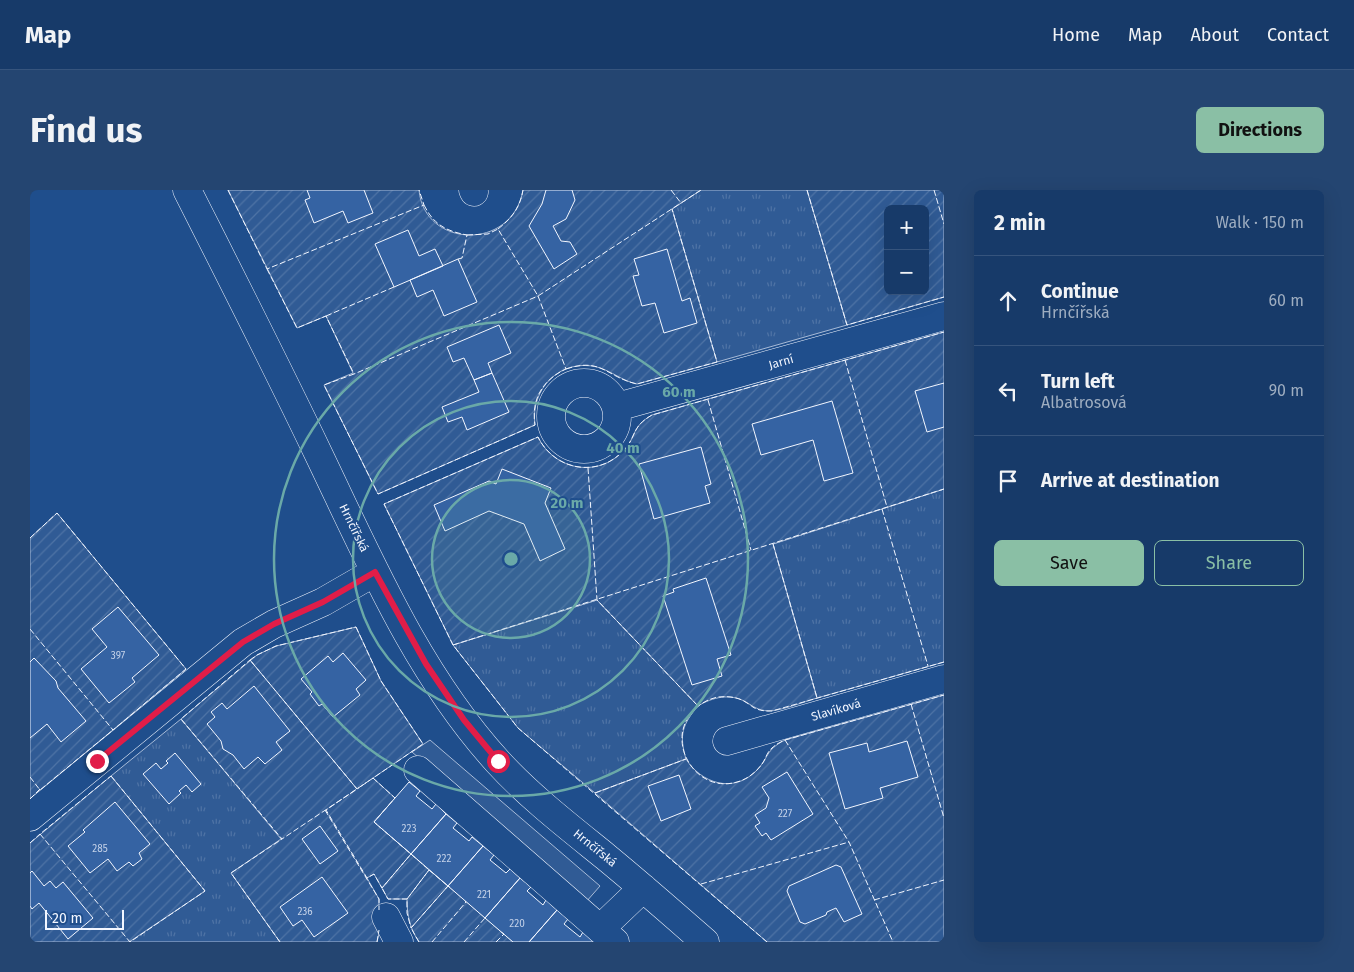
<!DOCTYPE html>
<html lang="en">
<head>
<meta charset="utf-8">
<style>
	:root { --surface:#173a69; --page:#244571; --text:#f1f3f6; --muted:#9eadc0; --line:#36547d; --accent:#8abfa5 }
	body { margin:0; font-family:"Fira Sans",sans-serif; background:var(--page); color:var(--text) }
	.controls { position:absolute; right:15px; top:15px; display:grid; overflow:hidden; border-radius:8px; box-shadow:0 5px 20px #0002 }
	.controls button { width:45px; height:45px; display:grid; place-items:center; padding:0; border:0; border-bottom:1px solid var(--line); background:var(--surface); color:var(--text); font:25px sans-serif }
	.scale { position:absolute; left:15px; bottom:12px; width:79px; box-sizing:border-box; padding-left:5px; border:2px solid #f2f6ff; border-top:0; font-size:14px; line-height:18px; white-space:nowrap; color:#f2f6ff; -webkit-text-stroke:4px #1f4e8c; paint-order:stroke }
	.stop { position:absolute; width:15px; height:15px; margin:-11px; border:4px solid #e11d48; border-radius:50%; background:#fff }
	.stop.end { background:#e11d48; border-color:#fff; box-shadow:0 1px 5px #0008 }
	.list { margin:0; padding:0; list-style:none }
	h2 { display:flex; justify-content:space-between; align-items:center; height:65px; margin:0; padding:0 20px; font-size:21px }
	h2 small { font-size:16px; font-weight:400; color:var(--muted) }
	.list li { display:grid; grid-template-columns:32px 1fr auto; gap:15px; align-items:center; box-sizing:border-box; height:90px; padding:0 20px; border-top:1px solid var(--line) }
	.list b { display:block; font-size:19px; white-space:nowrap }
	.list p { margin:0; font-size:16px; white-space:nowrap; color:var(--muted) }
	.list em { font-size:16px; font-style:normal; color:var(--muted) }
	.actions { display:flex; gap:10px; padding:15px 20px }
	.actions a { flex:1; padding:11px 0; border:1px solid var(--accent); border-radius:8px; text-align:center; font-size:18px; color:var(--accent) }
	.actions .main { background:var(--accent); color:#111 }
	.icon { flex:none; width:28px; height:28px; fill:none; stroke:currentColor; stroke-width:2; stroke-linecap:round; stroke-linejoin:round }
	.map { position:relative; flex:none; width:914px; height:752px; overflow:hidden; border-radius:8px }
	header { display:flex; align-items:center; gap:30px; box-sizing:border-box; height:70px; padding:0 25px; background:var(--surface); border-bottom:1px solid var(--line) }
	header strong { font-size:24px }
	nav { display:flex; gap:28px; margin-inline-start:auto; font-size:18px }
	.intro { display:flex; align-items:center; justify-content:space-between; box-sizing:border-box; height:120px; padding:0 30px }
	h1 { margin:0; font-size:35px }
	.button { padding:12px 22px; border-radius:8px; background:var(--accent); color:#111; font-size:18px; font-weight:700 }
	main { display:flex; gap:30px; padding:0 30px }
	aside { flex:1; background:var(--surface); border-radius:8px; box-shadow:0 5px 20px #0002 }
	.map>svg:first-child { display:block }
	.grass { fill:url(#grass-tufts); stroke:#a8bbd7 }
	.built { fill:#305b95; stroke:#a8bbd7 }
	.garden { fill:url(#garden-furrows); stroke:#a8bbd7; fill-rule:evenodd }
	.building { fill:#3563a3; stroke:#f2f6ff }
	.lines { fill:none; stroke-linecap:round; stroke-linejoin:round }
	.minor-casing { stroke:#f2f6ff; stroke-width:29 }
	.minor { stroke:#1f4e8c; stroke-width:28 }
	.fence { stroke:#f2f6ff; stroke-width:1; stroke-dasharray:6 2.5; stroke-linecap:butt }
	.route { stroke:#e11d48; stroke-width:6 }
	.ring { fill:none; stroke:#6aa9a8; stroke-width:2.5 }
	.labels { text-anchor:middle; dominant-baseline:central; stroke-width:4; stroke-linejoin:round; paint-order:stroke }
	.number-label { font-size:10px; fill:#c3d1e8 }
	.street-label { font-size:12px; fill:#f2f6ff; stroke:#1f4e8c }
	.centre { fill:#6aa9a8; stroke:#1f4e8c; stroke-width:2.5 }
	.ring-label { font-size:15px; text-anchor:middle; font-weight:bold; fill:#6aa9a8; stroke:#1f4e8c; stroke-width:4; stroke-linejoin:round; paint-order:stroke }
</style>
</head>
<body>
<header>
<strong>Map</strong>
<nav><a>Home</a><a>Map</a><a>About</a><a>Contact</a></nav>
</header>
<div class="intro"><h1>Find us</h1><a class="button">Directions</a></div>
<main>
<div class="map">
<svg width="914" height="752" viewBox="0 0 914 752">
	<defs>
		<pattern id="grass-tufts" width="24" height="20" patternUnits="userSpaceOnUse" patternTransform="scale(1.25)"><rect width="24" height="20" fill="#305b95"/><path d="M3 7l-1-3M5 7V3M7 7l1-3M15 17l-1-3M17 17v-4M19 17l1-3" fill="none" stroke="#4e73a5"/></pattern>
		<pattern id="garden-furrows" width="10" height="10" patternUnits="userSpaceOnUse" patternTransform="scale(1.25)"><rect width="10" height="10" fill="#305b95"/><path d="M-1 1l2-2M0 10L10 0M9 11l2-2" fill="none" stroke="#4e73a5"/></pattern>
	</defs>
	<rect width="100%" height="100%" fill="#1f4e8c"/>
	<path class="grass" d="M 671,0 L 777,0 L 817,135 L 687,172 L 642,19 Z
		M 914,299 L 914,472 L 787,508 L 743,354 Z
		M 567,410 L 668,516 C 652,535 649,545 656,569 L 565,603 L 488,538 L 423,455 Z
		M 151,529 L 252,649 L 201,683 L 250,752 L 99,752 L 175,701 L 81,586 Z"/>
	<path class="built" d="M 400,550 L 570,696 L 556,712 L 382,562 Z"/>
	<path class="garden" d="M 198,0 L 389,0 C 394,58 482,62 493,0 L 671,0 L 642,19 L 687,172 L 607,194 C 592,191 582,181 567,177 C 530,168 500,199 505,235 L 348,304 L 294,195 L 323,183 L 296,126 L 267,138 Z
		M 777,0 L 914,0 L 914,107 L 817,135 ZM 858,19 L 895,19 L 895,101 L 858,101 Z
		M 914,142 L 914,299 L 743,354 L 787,508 C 773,512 751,521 738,521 C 728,520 724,517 716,512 C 700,503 683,507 668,516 L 567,410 L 423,455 L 354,314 L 508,247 C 524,280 568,289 594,260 C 607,246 601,237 622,225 Z
		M 27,323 L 156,479 L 0,609 L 0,348 Z
		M 326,437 L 351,491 L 393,554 L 343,588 L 365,608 L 344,632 L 483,752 L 389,752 C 380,739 377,725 377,709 L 358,709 L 344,684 L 337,688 L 349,709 L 349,743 L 347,752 L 250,752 L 201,683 L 251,649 L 151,529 L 227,465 L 246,456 Z
		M 914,505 L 914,752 L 737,752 L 565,603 L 656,569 C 671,593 703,604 726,581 C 739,568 735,560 755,550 Z
		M 81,586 L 175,701 L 99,752 L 0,752 L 0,653 Z"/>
	<path class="building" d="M 277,0 L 334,0 L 343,23 L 318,33 L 313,21 L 284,33 L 275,10 L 280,8 Z
		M 516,0 L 542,0 L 545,10 L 536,29 L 523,36 L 531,51 L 540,52 L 547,64 L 524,79 L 499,36 L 512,14 Z
		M 378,40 L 389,66 L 405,59 L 413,76 L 364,97 L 345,54 Z
		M 637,59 L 652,111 L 660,108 L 667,133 L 634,143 L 625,113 L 612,116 L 603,86 L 609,85 L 604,69 Z
		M 428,69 L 447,112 L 414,126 L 403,100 L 387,107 L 380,90 Z
		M 469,135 L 481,163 L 458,173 L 462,183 L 444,190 L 434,168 L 423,172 L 417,157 Z
		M 462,183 L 479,222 L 437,240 L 432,227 L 418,232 L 412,217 L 449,202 L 444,190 Z
		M 914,193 L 914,237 L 897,242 L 885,201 Z
		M 802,211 L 823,283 L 794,291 L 783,250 L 731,265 L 722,234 Z
		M 671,257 L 681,294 L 675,296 L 680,313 L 624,329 L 609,274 Z
		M 472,279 L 521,298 L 515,313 L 535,359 L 510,371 L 494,334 L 459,321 L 415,341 L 404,315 L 459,291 L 466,294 Z
		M 676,388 L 701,465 L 687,469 L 692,486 L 662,495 L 633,406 L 644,402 L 643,399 Z
		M 88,417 L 129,465 L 102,488 L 105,492 L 79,513 L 51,479 L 77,457 L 62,439 Z
		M 313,463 L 336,490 L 326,499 L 330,505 L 303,527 L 292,514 L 289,516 L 280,504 L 282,502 L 271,489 L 298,466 L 303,472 Z
		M 4,468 L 26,491 L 28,498 L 56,531 L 31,552 L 17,534 L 0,548 L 0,472 Z
		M 224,496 L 260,541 L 246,552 L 252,560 L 235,574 L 228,567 L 214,579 L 203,565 L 193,559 L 191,551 L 177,534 L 185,527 L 181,522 L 192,513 L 197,519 Z
		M 877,551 L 888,587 L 850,598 L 853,608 L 815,619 L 799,563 L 837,553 L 839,562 Z
		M 145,563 L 171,594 L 162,602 L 156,595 L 149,601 L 151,603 L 139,614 L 113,584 L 126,573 L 131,579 L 138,573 L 136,571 Z
		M 757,582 L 783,624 L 741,650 L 736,643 L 732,646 L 725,636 L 730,633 L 725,625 L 736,618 L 739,608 L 732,597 Z
		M 649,585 L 661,619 L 631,631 L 618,596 Z
		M 379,592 L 390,601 L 386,606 L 402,619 L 406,614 L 416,624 L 381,664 L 344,632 Z
		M 85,612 L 120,654 L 109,663 L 112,669 L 103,676 L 99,672 L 87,681 L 78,669 L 60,683 L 38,656 L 55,642 L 53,640 Z
		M 416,624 L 427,633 L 423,638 L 439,651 L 442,647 L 453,656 L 418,696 L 381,664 Z
		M 290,636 L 308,661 L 290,674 L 272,649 Z
		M 453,656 L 464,665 L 460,670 L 476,683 L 480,679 L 490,688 L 455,728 L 418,696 Z
		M 806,675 L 811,677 L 832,724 L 814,732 L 806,718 L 797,722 L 796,725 L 775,734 L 770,732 L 757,701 L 759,696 Z
		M 2,681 L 14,696 L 20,691 L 26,698 L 33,692 L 63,728 L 38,749 L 9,713 L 2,719 L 0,716 L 0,683 Z
		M 292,687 L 318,723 L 284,747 L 272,730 L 263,736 L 250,717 Z
		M 490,688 L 501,697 L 497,701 L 513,715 L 516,710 L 527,720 L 499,752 L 483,752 L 455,728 Z
		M 527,720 L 538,729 L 534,734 L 550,747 L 553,742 L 564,752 L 499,752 Z"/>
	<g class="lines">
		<defs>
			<path id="minor" d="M 157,0 C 201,87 246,175 288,263 C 339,369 387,483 468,572 C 500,607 539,637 576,667 C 610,695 642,723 675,752
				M 443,0 L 444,2
				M521 226a33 33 0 1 1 66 0a33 33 0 1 1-66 0Z
				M 587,217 L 914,126
				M 697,551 L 914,489
				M 388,580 L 585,752
				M 0,627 L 213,452 L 244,434 L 293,412 L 345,382
				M 356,727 L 369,752
				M 570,739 L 613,698"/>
		</defs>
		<use href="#minor" class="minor-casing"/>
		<use href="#minor" class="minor"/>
		<path class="fence" d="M 198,0 L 237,79 L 394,15 L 389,0
			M 641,0 L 651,13 L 671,0
			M 777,0 L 817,135 L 914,107
			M 904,0 L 914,34
			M 394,15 C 404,35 416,41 437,45 L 432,68 L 428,69
			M 468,39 C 482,28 490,18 493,0
			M 437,45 L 458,44 L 468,39 L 508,106 L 651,13
			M 237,79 L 267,138 L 296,126 L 324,184 L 294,195 L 348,304 L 505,235 C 501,210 512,190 536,179 L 508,106 L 324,184
			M 296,126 L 364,97
			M 815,170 L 857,317
			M 536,179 C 572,167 576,187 607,194 L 687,172 L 642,19
			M 678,210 L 721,360
			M 558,278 L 567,410 L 668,516
			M 852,319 L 898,476
			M 0,348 L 27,323 L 156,479 L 83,540 L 0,439
			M 743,354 L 787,508
			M 326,437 L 351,491 L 393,554 L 327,599 L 220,470 L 227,465 L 246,456 Z
			M 423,455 L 914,299
			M 220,470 L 327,599 L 252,649 L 151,529 Z
			M 914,472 L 742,521 C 737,521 731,521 727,519 C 723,518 721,515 717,513 C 709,507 698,506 688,507 C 678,509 669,514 662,522 C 635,554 667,604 707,592 C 718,589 728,581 734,571 C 736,567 738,561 742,558 C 745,555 750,552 755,550 L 914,505
			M 881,514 L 914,628
			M 755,550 L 819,652 L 863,752
			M 81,586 L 175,701 L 100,752 L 10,644 Z
			M 0,587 L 10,600 L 83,540 L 82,539
			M 343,588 L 365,608 L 344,632 L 381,664 L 352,698 L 344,684 L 337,688 L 296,620 Z
			M 565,603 L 656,569
			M 0,609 L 10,599
			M 295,620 L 349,709 L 349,720
			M 0,653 L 10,644 L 11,645
			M 381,664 L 399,680 L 377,709 L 358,709 L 352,698 Z
			M 399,680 L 418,696 L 381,738 L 377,723 L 377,709 Z
			M 671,694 L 819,652
			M 844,710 L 914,690
			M 250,752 L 201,683 L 252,649
			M 347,752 L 349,740
			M 389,752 L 381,738 L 418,696 L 420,697
			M 402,752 L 436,712 L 435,711
			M 434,752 L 455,728 L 453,727
			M 466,752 L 474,744 L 471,742
			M 737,752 L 488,538 L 423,455 L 354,314 L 508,247 C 524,280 568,289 594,260 C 607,246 601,237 622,225 L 914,142"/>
	</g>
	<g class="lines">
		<path class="route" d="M 67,571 L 213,452 L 244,434 L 293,412 L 345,382 L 396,474 L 434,530 L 468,571"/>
	</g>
	<circle cx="481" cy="369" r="79" fill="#6aa9a8" fill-opacity=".12"/>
	<g class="ring">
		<circle cx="481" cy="369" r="79"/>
		<circle cx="481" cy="369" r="158"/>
		<circle cx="481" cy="369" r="237"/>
	</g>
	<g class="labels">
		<g class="number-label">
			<text x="88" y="466">397</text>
			<text x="755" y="624">227</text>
			<text x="379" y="639">223</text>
			<text x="70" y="659">285</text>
			<text x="414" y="669">222</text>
			<text x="454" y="705">221</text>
			<text x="275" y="722">236</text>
			<text x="487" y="734">220</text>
		</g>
		<g class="street-label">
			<text transform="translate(751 172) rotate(-16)">Jarní</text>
			<text transform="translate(324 338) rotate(64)">Hrnčířská</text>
			<text transform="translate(806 520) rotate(-16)">Slavíková</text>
			<text transform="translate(565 658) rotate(39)">Hrnčířská</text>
		</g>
	</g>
	<circle cx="481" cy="369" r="8" class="centre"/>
	<g class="ring-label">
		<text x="649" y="207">60 m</text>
		<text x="593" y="263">40 m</text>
		<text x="537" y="318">20 m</text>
	</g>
</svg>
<div class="controls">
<button>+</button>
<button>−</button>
</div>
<div class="scale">20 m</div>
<div class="stop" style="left:468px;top:571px"></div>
<div class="stop end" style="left:67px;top:571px"></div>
</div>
<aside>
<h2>2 min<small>Walk · 150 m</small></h2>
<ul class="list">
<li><svg class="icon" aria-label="ahead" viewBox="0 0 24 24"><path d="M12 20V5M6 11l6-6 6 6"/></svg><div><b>Continue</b><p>Hrnčířská</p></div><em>60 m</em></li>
<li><svg class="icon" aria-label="left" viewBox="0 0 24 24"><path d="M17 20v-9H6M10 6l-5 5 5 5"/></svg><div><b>Turn left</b><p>Albatrosová</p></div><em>90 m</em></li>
<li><svg class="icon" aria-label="arrive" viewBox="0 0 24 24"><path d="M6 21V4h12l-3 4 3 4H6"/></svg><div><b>Arrive at destination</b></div></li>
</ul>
<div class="actions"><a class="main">Save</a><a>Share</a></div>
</aside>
</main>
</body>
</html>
